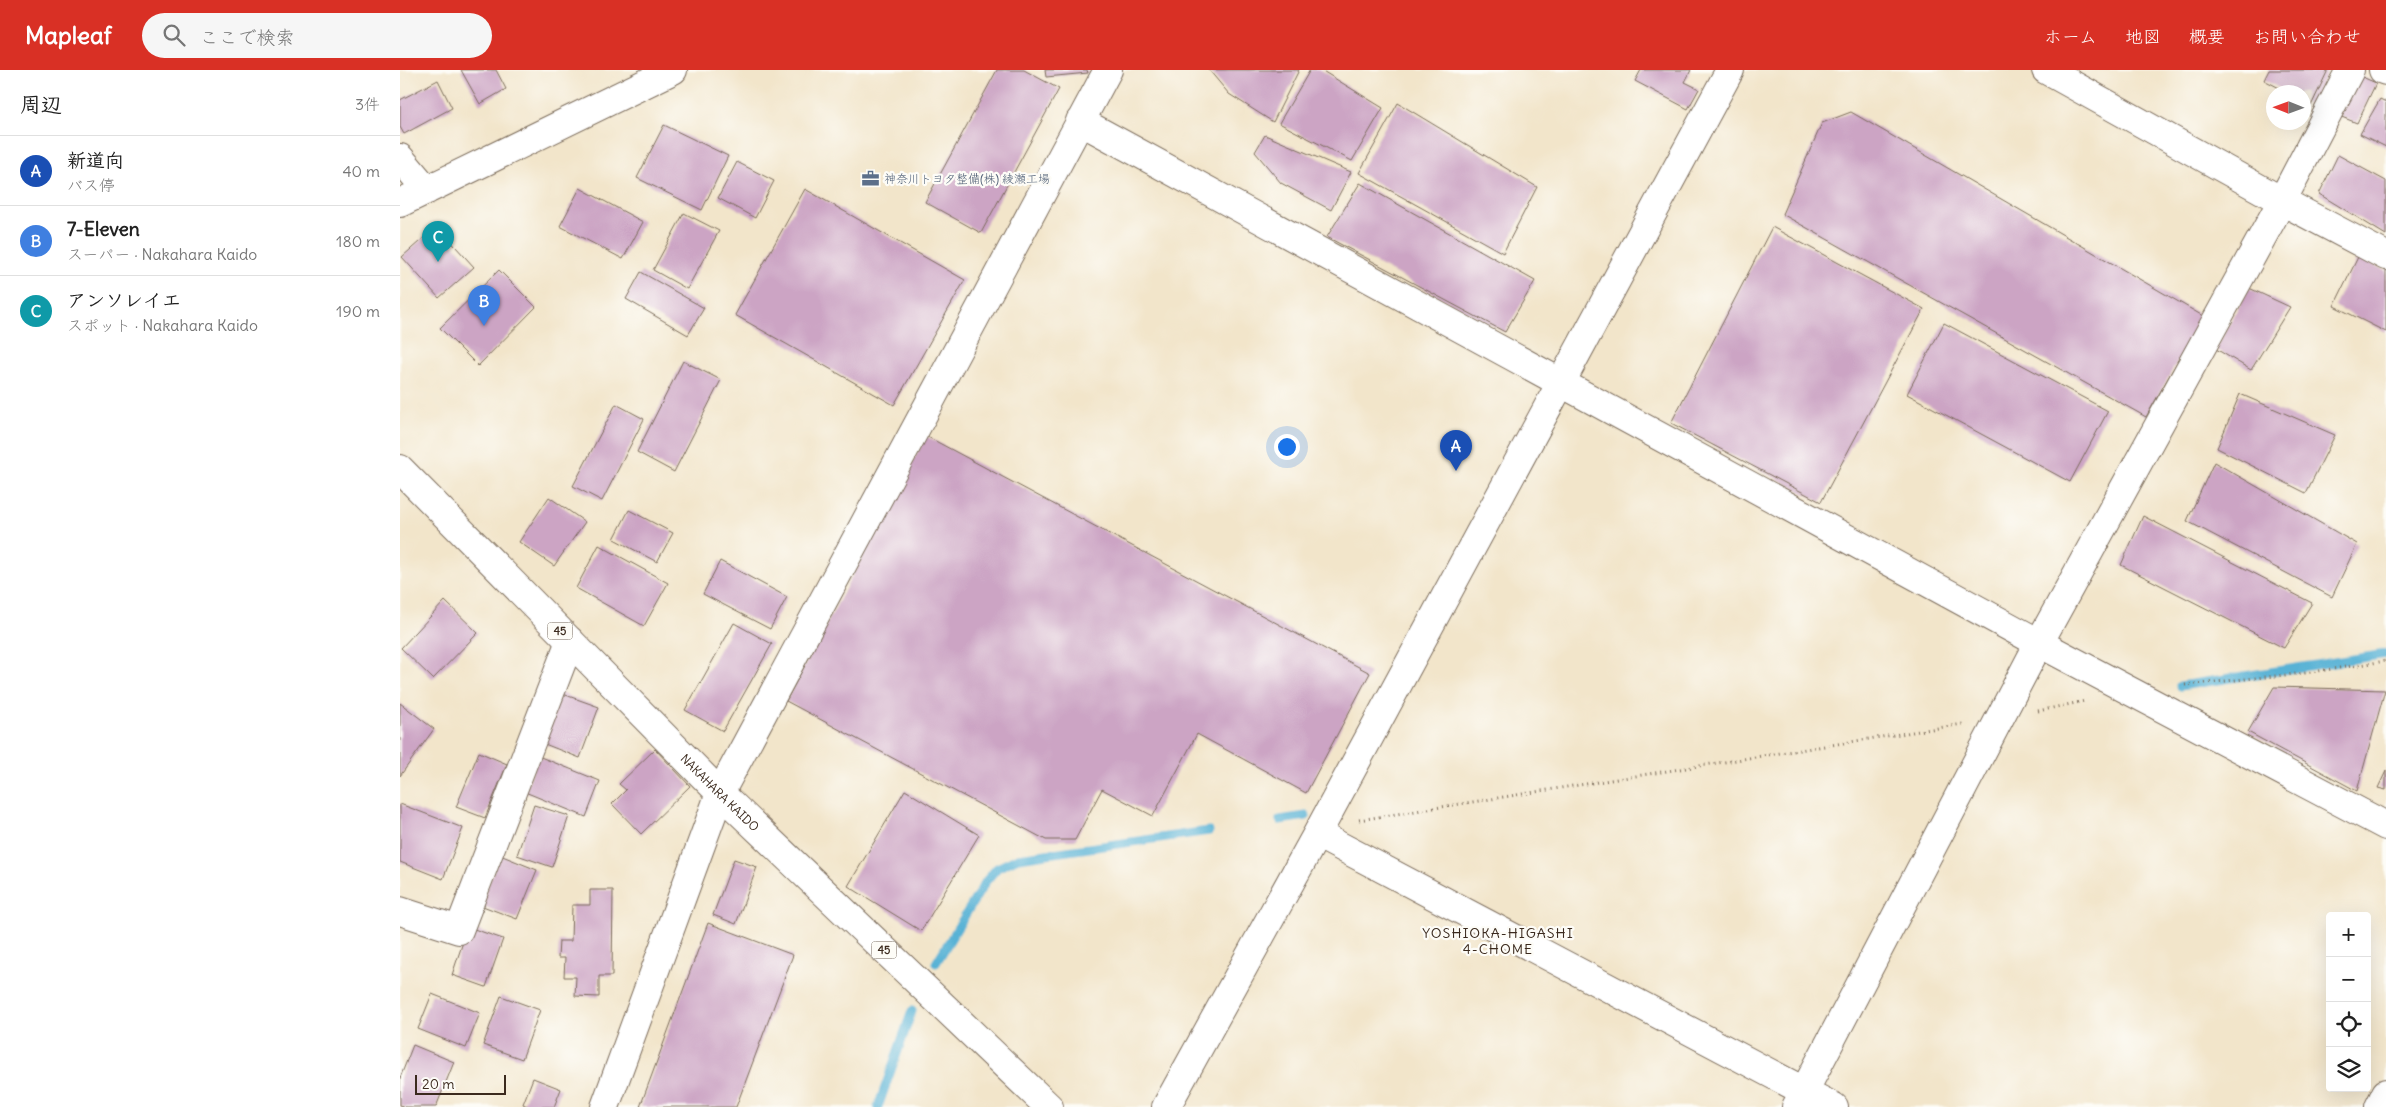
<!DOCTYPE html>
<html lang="ja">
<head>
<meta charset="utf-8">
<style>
	:root { --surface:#fff; --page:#f6f6f6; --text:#222; --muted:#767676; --line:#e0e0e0; --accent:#d93025 }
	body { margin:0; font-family:Delius,"Klee One",sans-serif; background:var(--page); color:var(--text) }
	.controls { position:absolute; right:15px; bottom:15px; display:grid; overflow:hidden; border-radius:5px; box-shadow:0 5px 20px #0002 }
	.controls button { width:45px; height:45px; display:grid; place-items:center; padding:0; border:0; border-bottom:1px solid var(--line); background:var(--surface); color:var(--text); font:25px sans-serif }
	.compass { position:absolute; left:1866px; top:15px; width:45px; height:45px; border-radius:50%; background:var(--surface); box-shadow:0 5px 20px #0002; rotate:271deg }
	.scale { position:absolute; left:15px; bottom:12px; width:91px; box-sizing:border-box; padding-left:5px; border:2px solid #3b2a1e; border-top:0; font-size:14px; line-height:18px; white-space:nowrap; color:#3b2a1e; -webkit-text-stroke:4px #fdfcf7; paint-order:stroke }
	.you { position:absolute; left:886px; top:376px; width:18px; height:18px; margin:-12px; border:4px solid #fff; border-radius:50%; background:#1a73e8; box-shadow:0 0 0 8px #1a73e833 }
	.badge { display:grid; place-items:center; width:32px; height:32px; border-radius:50%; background:var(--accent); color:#fff; font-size:16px; font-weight:700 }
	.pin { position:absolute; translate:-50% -41px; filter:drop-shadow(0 1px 2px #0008) }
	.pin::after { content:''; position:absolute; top:26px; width:18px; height:15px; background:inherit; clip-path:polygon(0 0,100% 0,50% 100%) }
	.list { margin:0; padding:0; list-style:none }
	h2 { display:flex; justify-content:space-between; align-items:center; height:65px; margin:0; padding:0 20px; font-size:21px }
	h2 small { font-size:16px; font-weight:400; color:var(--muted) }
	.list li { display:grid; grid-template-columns:32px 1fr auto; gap:15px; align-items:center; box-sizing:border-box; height:70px; padding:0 20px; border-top:1px solid var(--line) }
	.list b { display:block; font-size:19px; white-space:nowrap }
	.list p { margin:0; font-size:16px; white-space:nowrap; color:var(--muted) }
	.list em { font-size:16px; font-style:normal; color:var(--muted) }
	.icon { flex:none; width:28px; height:28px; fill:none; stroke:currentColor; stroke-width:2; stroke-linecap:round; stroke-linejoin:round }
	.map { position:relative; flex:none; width:1986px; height:1037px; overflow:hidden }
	header { display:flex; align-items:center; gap:30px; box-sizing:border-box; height:70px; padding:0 25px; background:var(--accent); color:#fff }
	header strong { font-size:24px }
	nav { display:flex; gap:28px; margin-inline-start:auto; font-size:18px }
	.search { width:350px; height:45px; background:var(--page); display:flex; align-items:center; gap:12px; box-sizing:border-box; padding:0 18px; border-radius:28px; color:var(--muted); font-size:19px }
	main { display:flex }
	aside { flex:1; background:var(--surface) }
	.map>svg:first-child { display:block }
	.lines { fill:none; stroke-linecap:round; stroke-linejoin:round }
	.stream { stroke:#58b2d5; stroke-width:9 }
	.building { fill:#cca4c4 }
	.minor-casing { stroke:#7b6b5a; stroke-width:30 }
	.major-casing { stroke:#7b6b5a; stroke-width:30 }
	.path { stroke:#7b6b5a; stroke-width:3; stroke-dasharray:1 4; stroke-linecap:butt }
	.minor { stroke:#fff; stroke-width:28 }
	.major { stroke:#fff; stroke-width:28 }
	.labels { text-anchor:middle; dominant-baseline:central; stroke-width:4.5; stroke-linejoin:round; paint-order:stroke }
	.shield { fill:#fdfcf7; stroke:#75695f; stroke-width:1 }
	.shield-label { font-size:11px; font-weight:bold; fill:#3b2a1e }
	.service-label { font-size:12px; fill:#4e5e75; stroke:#fdfcf7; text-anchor:start }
	.street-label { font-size:12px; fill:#3b2a1e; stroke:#fdfcf7 }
	.neighbourhood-label { font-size:14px; letter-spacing:1px; fill:#3b2a1e; stroke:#fdfcf7 }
</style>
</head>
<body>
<header>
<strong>Mapleaf</strong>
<div class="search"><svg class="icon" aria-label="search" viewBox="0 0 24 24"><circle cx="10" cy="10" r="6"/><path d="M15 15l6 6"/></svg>ここで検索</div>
<nav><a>ホーム</a><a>地図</a><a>概要</a><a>お問い合わせ</a></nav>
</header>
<main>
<aside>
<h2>周辺<small>3件</small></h2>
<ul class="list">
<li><span class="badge" style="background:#1a4fb4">A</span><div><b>新道向</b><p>バス停</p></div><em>40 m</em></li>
<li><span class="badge" style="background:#3f7fe0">B</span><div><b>7-Eleven</b><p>スーパー · Nakahara Kaido</p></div><em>180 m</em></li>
<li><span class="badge" style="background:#0f9aa8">C</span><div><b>アンソレイエ</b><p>スポット · Nakahara Kaido</p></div><em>190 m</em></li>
</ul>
</aside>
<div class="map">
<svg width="1986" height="1037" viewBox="0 0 1986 1037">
	<rect width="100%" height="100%" fill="#fdfcf7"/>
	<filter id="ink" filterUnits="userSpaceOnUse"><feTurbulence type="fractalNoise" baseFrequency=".02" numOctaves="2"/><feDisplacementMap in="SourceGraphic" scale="10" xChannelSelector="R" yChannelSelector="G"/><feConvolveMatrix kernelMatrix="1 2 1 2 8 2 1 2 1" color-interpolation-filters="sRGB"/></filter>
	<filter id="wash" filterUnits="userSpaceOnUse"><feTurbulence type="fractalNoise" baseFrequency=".0096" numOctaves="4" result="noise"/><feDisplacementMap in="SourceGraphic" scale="20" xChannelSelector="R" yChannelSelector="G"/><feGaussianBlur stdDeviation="1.12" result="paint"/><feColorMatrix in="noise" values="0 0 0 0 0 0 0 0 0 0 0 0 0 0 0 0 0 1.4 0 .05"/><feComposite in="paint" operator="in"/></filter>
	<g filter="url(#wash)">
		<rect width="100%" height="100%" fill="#f2e5ca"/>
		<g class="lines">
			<path class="stream" d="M 1780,616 L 1986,584
				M 880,750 L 906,746
				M 536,893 L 586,811 L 597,798 L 618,788 L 809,761
				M 478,1037 L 512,941"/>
		</g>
		<g id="blocks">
			<path class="building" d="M 61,0 L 96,0 L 106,19 L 80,34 Z
				M 597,0 L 624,0 L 659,19 L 581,163 L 525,132 Z
				M 645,0 L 687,0 L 688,3 L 646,7 Z
				M 809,0 L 899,0 L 873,52 L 829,24 Z
				M 910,0 L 921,0 L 983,38 L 952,91 L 879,53 Z
				M 1241,0 L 1291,0 L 1285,12 L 1299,19 L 1288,39 L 1235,11 Z
				M 1869,0 L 1928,0 L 1911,36 L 1904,31 L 1904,22 L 1887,22 L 1864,10 Z
				M 1960,6 L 1976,13 L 1957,53 L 1939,46 Z
				M 38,10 L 52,38 L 4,64 L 0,57 L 0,30 Z
				M 1980,29 L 1986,32 L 1986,77 L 1960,64 Z
				M 998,33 L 1137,117 L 1103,183 L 959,103 Z
				M 1451,42 L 1803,246 L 1746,347 L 1382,144 L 1422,53 Z
				M 264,55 L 328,86 L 302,140 L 237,108 Z
				M 865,65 L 951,102 L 931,140 L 881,113 L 855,82 Z
				M 1938,85 L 1986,111 L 1986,165 L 1919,124 Z
				M 337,92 L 374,111 L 355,148 L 318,128 Z
				M 960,113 L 1135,211 L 1105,262 L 927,167 Z
				M 180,118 L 243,152 L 223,189 L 160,156 Z
				M 405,119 L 565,210 L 494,335 L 335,245 Z
				M 284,143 L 319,161 L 287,219 L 253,200 Z
				M 37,156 L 74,197 L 39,228 L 2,187 Z
				M 1372,157 L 1524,239 L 1421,432 L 1271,353 Z
				M 1958,187 L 1986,201 L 1986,262 L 1934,236 Z
				M 99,200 L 136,237 L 78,296 L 40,258 Z
				M 241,202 L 304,238 L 288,265 L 226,229 Z
				M 1849,218 L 1890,237 L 1851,300 L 1816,279 Z
				M 1544,253 L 1708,341 L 1670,412 L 1507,324 Z
				M 283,291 L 321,310 L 274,402 L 237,382 Z
				M 1840,324 L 1935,365 L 1906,423 L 1817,378 Z
				M 216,334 L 244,349 L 202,431 L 173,416 Z
				M 526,366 L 970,603 L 906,723 L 797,664 L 753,746 L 702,719 L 675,770 L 646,770 L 386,631 Z
				M 1814,392 L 1957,474 L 1932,527 L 1787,451 Z
				M 149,427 L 185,452 L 154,496 L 119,472 Z
				M 229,440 L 273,463 L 257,492 L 214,469 Z
				M 1743,446 L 1912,533 L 1884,578 L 1721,495 Z
				M 199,475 L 268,513 L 244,556 L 176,518 Z
				M 320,491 L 387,527 L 370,559 L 303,524 Z
				M 45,531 L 78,563 L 33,609 L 1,578 Z
				M 334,553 L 372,574 L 323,661 L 285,640 Z
				M 1874,617 L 1985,620 L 1957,721 L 1848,662 Z
				M 160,623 L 199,637 L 180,688 L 142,673 Z
				M 0,633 L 34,659 L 0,706 Z
				M 255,679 L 290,716 L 241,764 L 212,734 L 226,720 L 219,714 Z
				M 79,682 L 107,694 L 85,748 L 56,737 Z
				M 138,686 L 200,711 L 186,747 L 125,722 Z
				M 1986,701 L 1986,720 L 1978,718 Z
				M 505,720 L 579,765 L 521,861 L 448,816 Z
				M 0,734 L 63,758 L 43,809 L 0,792 Z
				M 134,735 L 169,746 L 152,797 L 117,785 Z
				M 100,785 L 137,800 L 117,849 L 80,835 Z
				M 334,789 L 357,797 L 336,854 L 313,845 Z
				M 190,820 L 213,820 L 212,906 L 199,906 L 199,927 L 175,926 L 176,907 L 164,907 L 165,888 L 158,888 L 159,871 L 171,871 L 172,835 L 190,835 Z
				M 308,853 L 393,885 L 336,1037 L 240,1037 Z
				M 68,857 L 103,869 L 86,917 L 52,905 Z
				M 32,924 L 80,943 L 66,978 L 18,959 Z
				M 101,926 L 140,940 L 122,989 L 83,975 Z
				M 13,975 L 54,992 L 36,1037 L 5,1037 L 0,1035 L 0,1008 Z
				M 133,1008 L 161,1019 L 154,1037 L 129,1037 L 123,1034 Z"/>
		</g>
	</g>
	<g filter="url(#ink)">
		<use href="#blocks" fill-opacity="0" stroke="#7b6b5a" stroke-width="1"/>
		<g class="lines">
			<defs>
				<path id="minor" d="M 1646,0 L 1882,131 L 1986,186
					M 1983,0 L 1986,1
					M 680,51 L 1639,573 L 1986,756
					M 0,88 L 27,120
					M 0,133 L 273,0
					M 917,764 L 1434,1037
					M 0,841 L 59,860 L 170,571
					M 205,1037 L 320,723 L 708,0
					M 766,1037 L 917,764 L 1330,0
					M 1396,1037 L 1639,573 L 1882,131 L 1950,0
					M 1979,1037 L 1986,1023"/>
				<g id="major">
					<path id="s1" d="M 0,399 L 320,723 L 649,1037"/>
				</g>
			</defs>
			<use href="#minor" class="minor-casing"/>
			<use href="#major" class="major-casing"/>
			<path class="path" d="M 1785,615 L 1905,603 L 1986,591
				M 1638,641 L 1685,631
				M 959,750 L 1563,654"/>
			<use href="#minor" class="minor"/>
			<use href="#major" class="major"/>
		</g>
	</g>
	<defs>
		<symbol id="office-bare" viewBox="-9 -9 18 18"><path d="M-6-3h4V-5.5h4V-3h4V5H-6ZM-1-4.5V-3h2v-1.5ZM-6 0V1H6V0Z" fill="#5c6f8a" stroke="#fdfcf7" stroke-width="2.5" paint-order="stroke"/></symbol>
	</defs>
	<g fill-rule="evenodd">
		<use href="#office-bare" x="458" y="96" width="25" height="25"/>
	</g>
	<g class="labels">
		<g class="shield">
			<rect x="147.5" y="552.5" width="25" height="17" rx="4"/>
			<rect x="471.5" y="871.5" width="25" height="17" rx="4"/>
		</g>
		<g class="shield-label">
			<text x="160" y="561">45</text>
			<text x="484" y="880">45</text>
		</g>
		<g class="service-label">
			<text x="484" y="108">神奈川トヨタ整備(株) 綾瀬工場</text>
		</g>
		<g class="street-label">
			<text stroke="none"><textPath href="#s1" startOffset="455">NAKAHARA KAIDO</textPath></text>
		</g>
		<g class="neighbourhood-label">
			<text x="1098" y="863">YOSHIOKA-HIGASHI<tspan x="1098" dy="16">4-CHOME</tspan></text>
		</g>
	</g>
</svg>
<div class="controls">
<button>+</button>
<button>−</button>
<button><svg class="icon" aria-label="locate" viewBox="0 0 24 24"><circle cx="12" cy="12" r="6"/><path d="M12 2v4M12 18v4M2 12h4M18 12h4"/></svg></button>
<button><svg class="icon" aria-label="layers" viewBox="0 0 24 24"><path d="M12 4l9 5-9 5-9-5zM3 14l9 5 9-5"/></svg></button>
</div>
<svg class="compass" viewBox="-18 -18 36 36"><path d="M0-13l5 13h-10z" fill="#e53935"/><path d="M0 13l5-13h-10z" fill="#767676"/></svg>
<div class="scale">20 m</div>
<div class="you"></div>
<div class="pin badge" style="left:1056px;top:401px;background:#1a4fb4">A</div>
<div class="pin badge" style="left:84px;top:256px;background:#3f7fe0">B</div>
<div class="pin badge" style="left:38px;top:192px;background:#0f9aa8">C</div>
</div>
</main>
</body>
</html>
